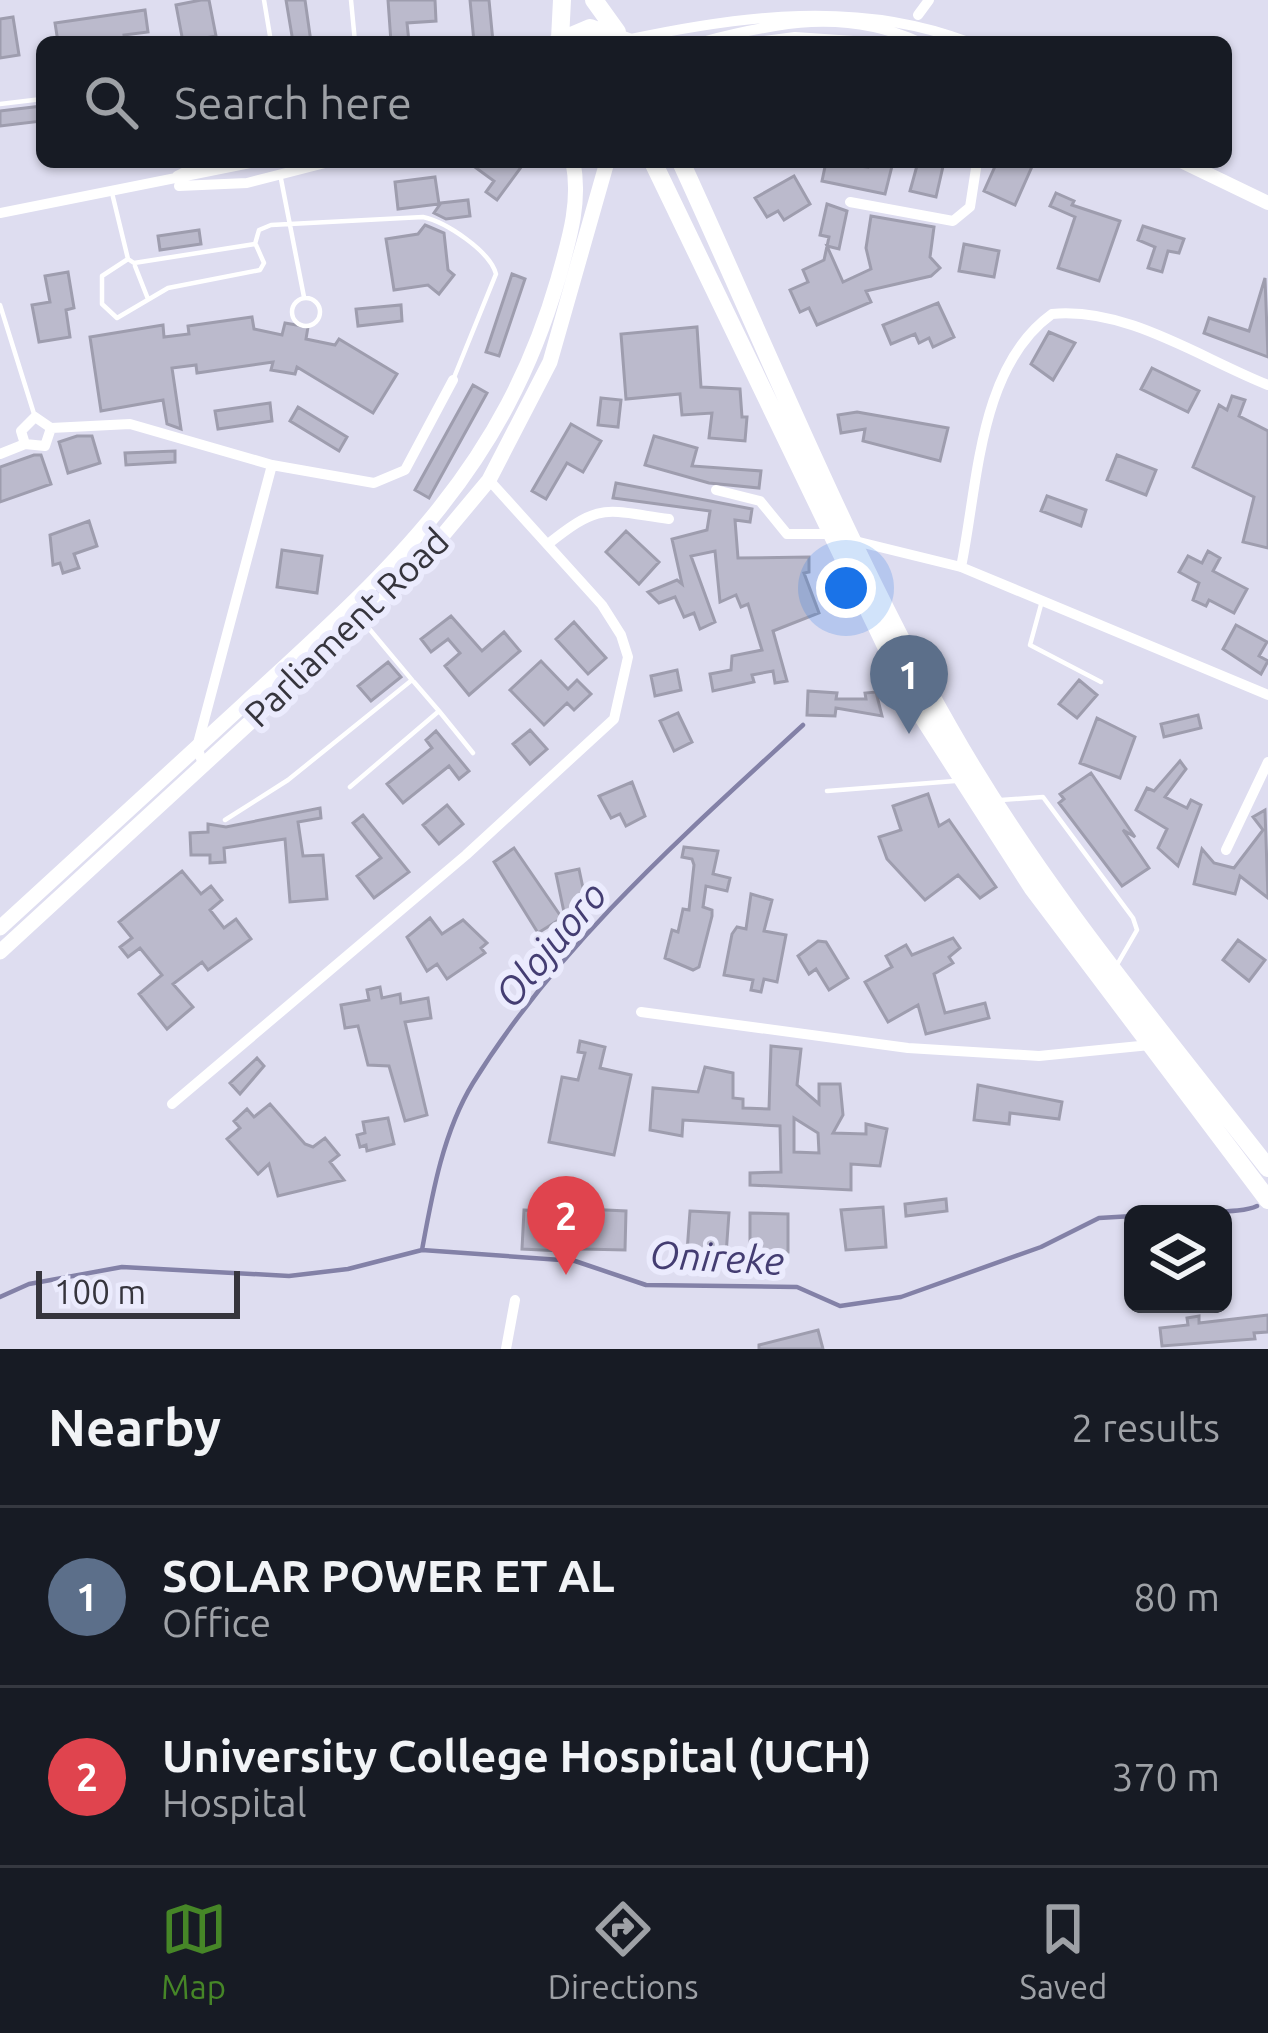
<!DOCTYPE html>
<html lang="en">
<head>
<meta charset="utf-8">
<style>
	:root { --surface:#171b24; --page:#242831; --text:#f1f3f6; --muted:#9ea1a6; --line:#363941; --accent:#468627 }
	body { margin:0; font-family:Ubuntu,sans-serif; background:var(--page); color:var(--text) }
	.controls { position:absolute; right:36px; bottom:36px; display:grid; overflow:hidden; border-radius:18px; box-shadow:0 3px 9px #0004 }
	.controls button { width:108px; height:108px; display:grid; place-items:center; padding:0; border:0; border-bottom:3px solid var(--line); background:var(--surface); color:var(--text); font:60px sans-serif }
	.scale { position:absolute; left:36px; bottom:30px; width:204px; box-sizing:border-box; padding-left:12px; border:6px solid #36353d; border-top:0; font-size:33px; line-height:42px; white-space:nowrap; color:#36353d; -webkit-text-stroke:9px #ebebfd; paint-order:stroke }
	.you { position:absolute; left:846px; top:588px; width:42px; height:42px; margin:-30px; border:9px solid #fff; border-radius:50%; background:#1a73e8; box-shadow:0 0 0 18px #1a73e833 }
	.badge { display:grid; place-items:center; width:78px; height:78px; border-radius:50%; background:var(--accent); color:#fff; font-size:39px; font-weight:700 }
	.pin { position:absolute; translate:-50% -99px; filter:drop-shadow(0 3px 6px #0008) }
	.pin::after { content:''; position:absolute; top:63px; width:42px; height:36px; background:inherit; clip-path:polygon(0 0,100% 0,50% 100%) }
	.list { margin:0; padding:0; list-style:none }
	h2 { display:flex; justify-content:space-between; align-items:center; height:156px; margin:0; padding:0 48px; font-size:51px }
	h2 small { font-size:39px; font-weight:400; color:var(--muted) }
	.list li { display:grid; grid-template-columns:78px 1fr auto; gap:36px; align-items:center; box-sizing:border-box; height:180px; padding:0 48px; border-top:3px solid var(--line) }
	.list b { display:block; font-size:45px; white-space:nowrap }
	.list p { margin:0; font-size:39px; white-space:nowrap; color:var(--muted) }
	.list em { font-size:39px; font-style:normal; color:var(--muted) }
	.icon { flex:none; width:66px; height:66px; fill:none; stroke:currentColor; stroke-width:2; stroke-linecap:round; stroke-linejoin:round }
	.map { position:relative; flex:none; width:1268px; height:1349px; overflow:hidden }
	.search { position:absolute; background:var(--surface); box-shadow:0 3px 9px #0004; left:36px; right:36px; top:36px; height:132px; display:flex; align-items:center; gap:30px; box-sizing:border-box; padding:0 42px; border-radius:18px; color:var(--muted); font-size:45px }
	.sheet { height:516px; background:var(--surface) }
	nav { display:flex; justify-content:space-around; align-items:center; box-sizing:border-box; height:168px; border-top:3px solid var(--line); background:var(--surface); font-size:33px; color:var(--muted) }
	nav a { display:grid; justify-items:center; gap:6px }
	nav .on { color:var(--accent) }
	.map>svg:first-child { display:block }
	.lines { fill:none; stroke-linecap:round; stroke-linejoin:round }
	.stream { stroke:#8381a7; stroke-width:4.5 }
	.building { fill:#bbbacc; stroke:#9e9dae; stroke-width:3; fill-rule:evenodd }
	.service { stroke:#fff; stroke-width:4.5 }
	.minor { stroke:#fff; stroke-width:10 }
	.tertiary { stroke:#fff; stroke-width:14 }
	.secondary { stroke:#fff; stroke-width:15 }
	.trunk { stroke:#fff; stroke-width:18 }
	.labels { text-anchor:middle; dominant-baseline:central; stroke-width:12; stroke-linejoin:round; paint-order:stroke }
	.street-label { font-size:36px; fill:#36353d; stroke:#ebebfd }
	.water-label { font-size:39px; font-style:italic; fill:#443d72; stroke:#ebebfd }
</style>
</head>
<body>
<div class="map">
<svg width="1268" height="1349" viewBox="0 0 1268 1349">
	<rect width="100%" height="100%" fill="#deddf0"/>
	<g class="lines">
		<path class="stream" d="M 1180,1214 C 1202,1210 1241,1214 1257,1206
			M 422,1250 C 432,1195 443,1132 473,1083 C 558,945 685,834 803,725
			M 0,1297 L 29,1284 L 122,1267 L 289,1276 L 348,1269 L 422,1250 L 575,1261 L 646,1285 L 797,1287 L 840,1306 L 901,1297 L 1041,1247 L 1099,1218 L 1133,1216"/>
	</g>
	<path class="building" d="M 201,0 L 209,0 L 216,36 L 183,42 L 176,5 Z
		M 286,0 L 305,0 L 311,42 L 293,42 Z
		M 388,0 L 435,0 L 436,21 L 407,23 L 409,42 L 391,42 Z
		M 470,0 L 489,0 L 493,42 L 474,42 Z
		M 145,10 L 148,32 L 124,35 L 125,42 L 58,42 L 55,23 Z
		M 13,17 L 19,55 L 0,58 L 0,19 Z
		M 42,106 L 42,121 L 0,126 L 0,111 Z
		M 468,162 L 516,162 L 522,166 L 497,200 L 486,192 L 494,181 Z
		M 826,162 L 868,167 L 869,162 L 893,162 L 885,194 L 822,181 Z
		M 918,162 L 944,162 L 936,197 L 910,191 Z
		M 997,162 L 1034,162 L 1015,205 L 984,191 Z
		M 794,176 L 810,204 L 784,220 L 778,211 L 767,217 L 755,198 Z
		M 435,177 L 439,204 L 398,209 L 395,182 Z
		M 1056,193 L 1074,201 L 1072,205 L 1120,221 L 1099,281 L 1058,268 L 1075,217 L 1050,206 Z
		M 468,200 L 470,216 L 446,219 L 434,213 L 441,203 Z
		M 827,204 L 847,211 L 839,249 L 827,246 L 843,282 L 871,269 L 866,248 L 871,216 L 934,227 L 930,257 L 940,268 L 931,276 L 866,291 L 871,302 L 817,325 L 809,308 L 800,312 L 790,290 L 808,282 L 803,270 L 824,260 L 829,237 L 820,235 Z
		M 425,225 L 444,233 L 448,270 L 454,275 L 439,294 L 428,285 L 394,290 L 386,239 L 418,234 Z
		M 1143,226 L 1184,239 L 1179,253 L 1168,251 L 1162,272 L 1148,268 L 1155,247 L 1138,240 Z
		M 199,230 L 201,244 L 160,250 L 158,236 Z
		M 964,244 L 999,251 L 994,277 L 959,271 Z
		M 68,272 L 74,308 L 66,310 L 70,337 L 39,342 L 32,305 L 50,302 L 45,276 Z
		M 512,274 L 525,279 L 499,356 L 486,352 Z
		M 1265,278 L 1268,357 L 1204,333 L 1209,318 L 1249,331 Z
		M 938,303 L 954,337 L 933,347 L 929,338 L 919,343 L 915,334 L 891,344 L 883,325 Z
		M 401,305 L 402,321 L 358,326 L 356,309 Z
		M 252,317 L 254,329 L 282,335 L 285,323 L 308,327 L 306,339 L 335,345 L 339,339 L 397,374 L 373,413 L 297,367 L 295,374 L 271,370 L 273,362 L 197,373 L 196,365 L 172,368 L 181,429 L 167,424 L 163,400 L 101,411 L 90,337 L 163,325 L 164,337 L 189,334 L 188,326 Z
		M 697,327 L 701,387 L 740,389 L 742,417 L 747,417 L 745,441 L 709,438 L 712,413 L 682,415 L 680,394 L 626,399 L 621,334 Z
		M 1049,332 L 1075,343 L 1053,380 L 1031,364 Z
		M 1152,368 L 1199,391 L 1188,412 L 1141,389 Z
		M 473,385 L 487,393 L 429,498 L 415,490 Z
		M 1232,396 L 1245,400 L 1239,416 L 1268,431 L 1268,548 L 1243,542 L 1254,497 L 1193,467 L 1219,405 L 1227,410 Z
		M 601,398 L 621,400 L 618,427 L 598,425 Z
		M 270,403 L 272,421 L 218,429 L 215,411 Z
		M 298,407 L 347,437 L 339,451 L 290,421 Z
		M 857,412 L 948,428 L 940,461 L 863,441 L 865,429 L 841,433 L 838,415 Z
		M 571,424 L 601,441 L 583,472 L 567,463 L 546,499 L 532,491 Z
		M 77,436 L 92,436 L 100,463 L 68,473 L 59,442 Z
		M 654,436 L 697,448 L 692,466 L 761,471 L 759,488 L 709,483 L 645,465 Z
		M 175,451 L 175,462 L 126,465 L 125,453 Z
		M 34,455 L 41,455 L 51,484 L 0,502 L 0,467 Z
		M 1117,455 L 1156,470 L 1146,495 L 1107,480 Z
		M 616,483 L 752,509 L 750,522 L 735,520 L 738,558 L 809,557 L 809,572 L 804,573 L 819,613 L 773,631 L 787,681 L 775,683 L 773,671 L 752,675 L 754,682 L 713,691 L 710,674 L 731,670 L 732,656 L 762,650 L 748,604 L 741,607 L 736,595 L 720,602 L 715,551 L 691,556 L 715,622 L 700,629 L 694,613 L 684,617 L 675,597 L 659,603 L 648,592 L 677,580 L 682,584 L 672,539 L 707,530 L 710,511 L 613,498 Z
		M 1047,496 L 1086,510 L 1081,526 L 1041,511 Z
		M 89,521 L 97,546 L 74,554 L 79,568 L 63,573 L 60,563 L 53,565 L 50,535 Z
		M 626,531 L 659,562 L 639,584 L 606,552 Z
		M 282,550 L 322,556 L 317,593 L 277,587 Z
		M 1208,551 L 1220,558 L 1213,571 L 1247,589 L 1234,613 L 1209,600 L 1206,606 L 1193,600 L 1199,583 L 1179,572 L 1188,556 L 1202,563 Z
		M 451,616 L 482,651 L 504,632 L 520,651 L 469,695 L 445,666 L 460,653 L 448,639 L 431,652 L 421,639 Z
		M 574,622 L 606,658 L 588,674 L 556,639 Z
		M 1236,625 L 1267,642 L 1259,656 L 1268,661 L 1261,674 L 1223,649 Z
		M 541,661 L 568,689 L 577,680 L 591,694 L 574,710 L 567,703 L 544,725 L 510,690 Z
		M 388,662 L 401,677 L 371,701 L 358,686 Z
		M 677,670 L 681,690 L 655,696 L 651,676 Z
		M 1079,680 L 1097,695 L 1077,718 L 1059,704 Z
		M 808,691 L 837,693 L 836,699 L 866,699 L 865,693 L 876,692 L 882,716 L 836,708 L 835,716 L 807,715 Z
		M 678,713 L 692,742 L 674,751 L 660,721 Z
		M 1198,715 L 1201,728 L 1164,737 L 1161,724 Z
		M 1097,718 L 1135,737 L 1120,778 L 1080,763 Z
		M 530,730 L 547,749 L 530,764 L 513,744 Z
		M 436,731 L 469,771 L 459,779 L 449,766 L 403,803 L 387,784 L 432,748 L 426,740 Z
		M 1180,761 L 1186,769 L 1165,797 L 1187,808 L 1191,800 L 1201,805 L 1178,866 L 1158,848 L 1167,829 L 1136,810 L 1147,788 L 1154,791 Z
		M 1091,773 L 1135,837 L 1123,830 L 1149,868 L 1122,886 L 1059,803 L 1064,799 L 1060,794 Z
		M 632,782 L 645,816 L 626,826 L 620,814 L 611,818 L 599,796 Z
		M 928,794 L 939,826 L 949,820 L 996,887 L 980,898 L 958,875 L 925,900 L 887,859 L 879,837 L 901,830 L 893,806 Z
		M 447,805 L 463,824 L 439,844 L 423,825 Z
		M 320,808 L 321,818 L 298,822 L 303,856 L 323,855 L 327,899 L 290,902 L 285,839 L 224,848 L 225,862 L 210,863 L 210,855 L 191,855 L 190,833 L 208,832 L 208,824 L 226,827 Z
		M 1265,810 L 1268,898 L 1240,876 L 1235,894 L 1194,884 L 1202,849 L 1214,863 L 1234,868 L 1263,830 L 1253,817 Z
		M 363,815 L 409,872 L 374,898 L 357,876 L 381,858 L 353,823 Z
		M 684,847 L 718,851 L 713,874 L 730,878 L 727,891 L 706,886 L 703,907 L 712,910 L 712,916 L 699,967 L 693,970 L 665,958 L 672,930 L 678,932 L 683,909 L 689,910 L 694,865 L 692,859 L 682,857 Z
		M 514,848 L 562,918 L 538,933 L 494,862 Z
		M 579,869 L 588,912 L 565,917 L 556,874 Z
		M 182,871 L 201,894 L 211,886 L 222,900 L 210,910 L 224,928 L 236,919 L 251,939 L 208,970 L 202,962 L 173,984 L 193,1007 L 167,1029 L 139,994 L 162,975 L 140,948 L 128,957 L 120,947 L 132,938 L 119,922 Z
		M 751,894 L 772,900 L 764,931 L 786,935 L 777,982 L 764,979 L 761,992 L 751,990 L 753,980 L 724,975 L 732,934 L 737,927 L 746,929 Z
		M 430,918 L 442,934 L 463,920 L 487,943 L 481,948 L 485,953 L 447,979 L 437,964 L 427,971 L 407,937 Z
		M 953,938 L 960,948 L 949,957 L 953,963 L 934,974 L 945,1013 L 985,1003 L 989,1018 L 926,1034 L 918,1005 L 888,1022 L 865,982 L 892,967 L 886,956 L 906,945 L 912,955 Z
		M 1238,940 L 1265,960 L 1249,981 L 1223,960 Z
		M 818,941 L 826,942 L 848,978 L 829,990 L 816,969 L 809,974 L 798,956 Z
		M 380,987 L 382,998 L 400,994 L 401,1003 L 428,998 L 431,1018 L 405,1022 L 427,1115 L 405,1121 L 389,1066 L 368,1065 L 358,1026 L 345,1028 L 341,1005 L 369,1000 L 367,990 Z
		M 580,1041 L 605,1047 L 600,1068 L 631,1075 L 614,1155 L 549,1142 L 562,1077 L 578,1080 L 585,1053 L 578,1052 Z
		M 771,1046 L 801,1049 L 797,1085 L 819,1104 L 819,1084 L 840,1084 L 843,1115 L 833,1133 L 866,1134 L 866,1124 L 887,1129 L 880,1166 L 851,1164 L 851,1190 L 750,1185 L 750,1173 L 781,1172 L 780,1126 L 683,1120 L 682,1136 L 650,1130 L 653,1088 L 698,1092 L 705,1067 L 733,1073 L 733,1098 L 743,1099 L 743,1108 L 769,1109 ZM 794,1118 L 818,1133 L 819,1153 L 794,1152 Z
		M 257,1058 L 264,1066 L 240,1094 L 230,1083 Z
		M 978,1085 L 1062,1102 L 1059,1119 L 1010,1113 L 1009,1124 L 974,1120 Z
		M 270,1104 L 305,1144 L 313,1147 L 325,1138 L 339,1155 L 330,1162 L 344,1180 L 278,1196 L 269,1164 L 258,1174 L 227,1139 L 240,1128 L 234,1121 L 247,1109 L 254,1117 Z
		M 388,1118 L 394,1144 L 367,1151 L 366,1145 L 360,1147 L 357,1135 L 365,1133 L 363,1122 Z
		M 946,1199 L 947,1211 L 906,1216 L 905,1204 Z
		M 883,1207 L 886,1247 L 846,1250 L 841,1210 Z
		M 585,1209 L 626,1211 L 625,1250 L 583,1249 Z
		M 524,1210 L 562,1212 L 561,1251 L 522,1249 Z
		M 690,1211 L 729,1213 L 726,1255 L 687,1252 Z
		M 750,1213 L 788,1214 L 788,1252 L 750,1252 Z
		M 1268,1315 L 1268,1332 L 1254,1333 L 1255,1339 L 1162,1346 L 1160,1328 L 1188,1325 L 1187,1318 L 1199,1316 L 1199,1323 Z
		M 818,1330 L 823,1349 L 759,1349 L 759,1345 Z"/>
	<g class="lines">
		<path class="service" d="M 264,0 L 271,42
			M 351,0 L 355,42
			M 0,104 L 42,99
			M 281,179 L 304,297
			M 112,193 L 128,259 L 134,263 L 255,244
			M 255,244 L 259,230 L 271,225 L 423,217 C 446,222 490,251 496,274 L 453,380
			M 128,259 L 102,276 L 102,304 L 117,318 L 168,288 L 260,270 L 264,263 L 256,245
			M 135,266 L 148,299
			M292 312a14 14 0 1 1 28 0a14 14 0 1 1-28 0Z
			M 0,305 L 35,417
			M 1042,601 L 1030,645 L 1101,682
			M 439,711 L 473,753
			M 350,787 L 439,711 L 414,682
			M 827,791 L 955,781
			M 1001,800 L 1043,797 L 1133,918 L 1137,930 L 1118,963
			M 225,820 L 288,780 L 412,680 L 366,625"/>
		<path class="minor" d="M 918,15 L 929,0
			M 626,40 C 742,15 859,0 968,42
			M 702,42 C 778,22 845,9 919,42
			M 757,42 L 795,37 L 868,42
			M 177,176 L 205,162
			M 179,186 L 247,183 L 329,162
			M 850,202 L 953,221 L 970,207 L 977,162
			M 0,213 L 256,162
			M 25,444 L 21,431 L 35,417 L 51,428 L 130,424 L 272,465 L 374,483 L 405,470 L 453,380
			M 0,454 L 25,444 L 45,446 L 51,428
			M 716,490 L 760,501 L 787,534 L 830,534
			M 851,540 L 961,567 L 1268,695
			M 548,544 C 601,502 603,510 669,519
			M 961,567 C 978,486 978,367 1052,314 C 1127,307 1200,358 1268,385
			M 203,764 L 197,747 L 272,465
			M 1226,850 L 1268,762
			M 641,1012 L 908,1048 L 1039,1056 L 1150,1045
			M 172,1104 L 466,855 L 614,719 L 628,657 L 621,635 L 602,605 L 489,480
			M 506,1349 L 515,1300"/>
		<path class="tertiary" d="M 1183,162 L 1268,203"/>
		<path class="secondary" d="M 0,928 C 81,854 162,780 243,705 C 387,573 501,475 558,279 C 569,240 581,202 573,162
			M 0,952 L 408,577 L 489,480 L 550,362 L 607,162"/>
		<path class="trunk" d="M 594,0 L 617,32
			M 560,39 L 562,0
			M 557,42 L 590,28 L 628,42
			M 653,162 L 912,700 L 1032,887 L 1268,1200
			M 681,162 C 768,351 846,547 949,728 C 1038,885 1157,1026 1268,1168"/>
	</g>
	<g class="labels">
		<g class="street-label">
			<text transform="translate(346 627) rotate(-44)">Parliament Road</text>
		</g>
		<g class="water-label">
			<text transform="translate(550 944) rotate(-50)">Olojuoro</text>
			<text transform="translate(717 1257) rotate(3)">Onireke</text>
		</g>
	</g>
</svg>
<div class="controls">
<button><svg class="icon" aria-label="layers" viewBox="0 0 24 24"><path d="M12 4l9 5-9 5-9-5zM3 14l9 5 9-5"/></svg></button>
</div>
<div class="scale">100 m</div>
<div class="you"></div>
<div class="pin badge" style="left:909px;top:734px;background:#5c6f8a">1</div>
<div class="pin badge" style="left:566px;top:1275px;background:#e0444e">2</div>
<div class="search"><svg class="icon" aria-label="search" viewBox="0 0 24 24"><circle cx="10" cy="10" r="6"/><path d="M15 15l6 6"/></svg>Search here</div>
</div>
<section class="sheet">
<h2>Nearby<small>2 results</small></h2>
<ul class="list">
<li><span class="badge" style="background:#5c6f8a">1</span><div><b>SOLAR POWER ET AL</b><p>Office</p></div><em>80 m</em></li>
<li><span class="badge" style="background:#e0444e">2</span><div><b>University College Hospital (UCH)</b><p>Hospital</p></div><em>370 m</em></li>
</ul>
</section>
<nav>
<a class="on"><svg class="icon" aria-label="map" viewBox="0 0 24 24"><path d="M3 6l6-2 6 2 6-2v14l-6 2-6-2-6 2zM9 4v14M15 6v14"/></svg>Map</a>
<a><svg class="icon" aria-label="directions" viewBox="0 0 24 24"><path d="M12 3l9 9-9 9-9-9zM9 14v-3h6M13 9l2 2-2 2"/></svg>Directions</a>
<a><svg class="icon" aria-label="saved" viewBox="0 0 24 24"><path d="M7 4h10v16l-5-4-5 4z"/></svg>Saved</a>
</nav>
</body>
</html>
